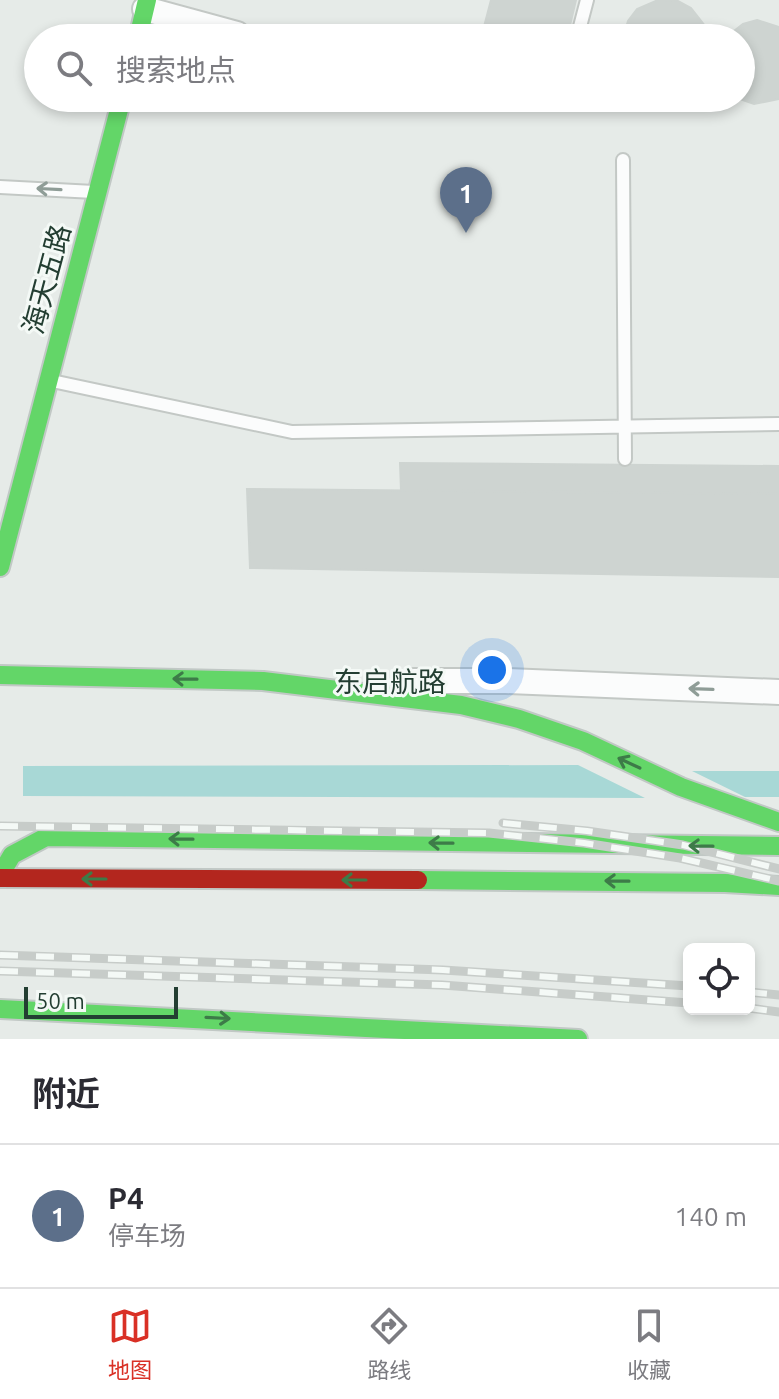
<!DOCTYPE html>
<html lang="zh">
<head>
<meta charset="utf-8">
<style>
	:root { --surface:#fff; --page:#f2f2f3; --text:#2b2b33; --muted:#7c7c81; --line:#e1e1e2; --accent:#d93025 }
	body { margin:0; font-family:Ubuntu,"Noto Sans SC",sans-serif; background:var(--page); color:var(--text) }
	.controls { position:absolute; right:24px; bottom:24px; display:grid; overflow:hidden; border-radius:12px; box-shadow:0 4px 12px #0003 }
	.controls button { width:72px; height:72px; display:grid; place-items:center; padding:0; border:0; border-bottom:2px solid var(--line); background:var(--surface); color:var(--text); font:40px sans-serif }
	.scale { position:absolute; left:24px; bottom:20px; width:154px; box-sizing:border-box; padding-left:8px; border:4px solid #233e32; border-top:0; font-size:22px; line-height:28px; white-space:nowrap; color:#233e32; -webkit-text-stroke:6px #f4f9f6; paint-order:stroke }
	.you { position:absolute; left:492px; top:670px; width:28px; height:28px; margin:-20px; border:6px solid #fff; border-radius:50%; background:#1a73e8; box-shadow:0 0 0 12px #1a73e833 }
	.badge { display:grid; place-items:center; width:52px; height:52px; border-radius:50%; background:var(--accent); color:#fff; font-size:26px; font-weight:700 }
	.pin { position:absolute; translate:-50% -66px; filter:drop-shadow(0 2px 4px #0008) }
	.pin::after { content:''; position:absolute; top:42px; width:28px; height:24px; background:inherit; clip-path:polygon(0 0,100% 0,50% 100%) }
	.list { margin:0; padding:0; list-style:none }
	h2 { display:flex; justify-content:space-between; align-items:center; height:104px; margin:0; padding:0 32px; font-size:34px }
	h2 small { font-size:26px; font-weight:400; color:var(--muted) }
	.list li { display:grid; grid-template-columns:52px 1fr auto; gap:24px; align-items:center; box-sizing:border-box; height:144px; padding:0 32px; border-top:2px solid var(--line) }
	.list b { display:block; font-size:30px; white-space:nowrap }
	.list p { margin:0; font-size:26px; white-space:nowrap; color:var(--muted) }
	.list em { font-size:26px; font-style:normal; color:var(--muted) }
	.icon { flex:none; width:44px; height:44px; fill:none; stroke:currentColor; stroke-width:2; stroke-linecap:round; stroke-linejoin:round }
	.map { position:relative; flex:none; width:779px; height:1039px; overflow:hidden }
	.search { position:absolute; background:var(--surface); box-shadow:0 4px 12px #0003; left:24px; right:24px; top:24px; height:88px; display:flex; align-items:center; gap:20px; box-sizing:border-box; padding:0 28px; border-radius:44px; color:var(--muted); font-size:30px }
	.sheet { height:248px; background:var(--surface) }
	nav { display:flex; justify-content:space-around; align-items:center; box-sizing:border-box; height:112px; border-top:2px solid var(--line); background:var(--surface); font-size:22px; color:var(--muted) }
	nav a { display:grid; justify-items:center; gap:4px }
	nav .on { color:var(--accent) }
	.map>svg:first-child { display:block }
	.water { fill:#a8d8d6 }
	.building { fill:#ced4d1; stroke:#ced4d1; stroke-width:2 }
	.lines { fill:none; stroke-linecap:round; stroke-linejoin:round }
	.lane-casing { stroke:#c3c8c5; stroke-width:16 }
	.street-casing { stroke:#c3c8c5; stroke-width:28 }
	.fast-casing { stroke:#c1c8c5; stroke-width:22 }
	.jam-casing { stroke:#c1c8c5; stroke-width:22 }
	.lane { stroke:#fbfcfc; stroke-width:12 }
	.street { stroke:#fbfcfc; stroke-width:24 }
	.fast { stroke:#63d668; stroke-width:18 }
	.jam { stroke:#b3261e; stroke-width:18 }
	.rail-casing { stroke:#c7ccc9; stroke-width:9 }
	.rail { stroke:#f4f9f6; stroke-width:6; stroke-dasharray:18; stroke-linecap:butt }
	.oneway { stroke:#8f9d97 }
	.oneway2 { stroke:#3d7b48 }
	.labels { text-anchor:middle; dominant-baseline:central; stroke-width:6; stroke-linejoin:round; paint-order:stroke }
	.street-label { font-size:28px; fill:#233e32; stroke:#f4f9f6 }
</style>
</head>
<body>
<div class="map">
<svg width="779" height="1039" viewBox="0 0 779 1039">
	<rect width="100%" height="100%" fill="#e6ebe8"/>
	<path class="water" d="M 578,765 L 645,798 L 23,796 L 23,766 Z
		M 692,771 L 779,771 L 779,797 L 745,797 Z"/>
	<path class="building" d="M 491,0 L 576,0 L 567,38 L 481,38 Z
		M 658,0 L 678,1 L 691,8 L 705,26 L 707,38 L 623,38 L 628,21 L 637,9 Z
		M 757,20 L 779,27 L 779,99 L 754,104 L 737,98 L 741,98 L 741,38 L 725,38 L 743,24 Z
		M 400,463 L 779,466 L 779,494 L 401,490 Z
		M 247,489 L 779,494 L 779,577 L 250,568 Z"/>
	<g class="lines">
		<defs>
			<path id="lane" d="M 577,38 L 587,0
				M 623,160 L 625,459
				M 0,187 L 94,192
				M 52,381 L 292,432 L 779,424"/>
			<path id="street" d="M 145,9 L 237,34
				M 414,681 L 506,681 L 779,692"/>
			<path id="fast" d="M 138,38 L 147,0
				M 0,567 L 122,98
				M 0,675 L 263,681
				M 263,681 L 461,705 L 519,719 L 583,741 L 681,787 L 779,822
				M 0,875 L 12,855 L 46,837 L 779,846
				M 418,880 L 725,883 L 779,886
				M 0,1009 L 578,1039"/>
			<path id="jam" d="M 0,878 L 418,880"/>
		</defs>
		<use href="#lane" class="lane-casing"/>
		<use href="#street" class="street-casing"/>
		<use href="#fast" class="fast-casing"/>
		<use href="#jam" class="jam-casing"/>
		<use href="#lane" class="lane"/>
		<use href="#street" class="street"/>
		<use href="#fast" class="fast"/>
		<use href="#jam" class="jam"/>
		<defs>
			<path id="rail" d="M 503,823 L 587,831 L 683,845 L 779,869
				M 0,826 L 489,833 L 584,843 L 680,858 L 779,881
				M 0,955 L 443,970 L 689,986
				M 0,971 L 442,985 L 689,1003
				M 749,992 L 779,995
				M 749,1008 L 779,1012"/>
		</defs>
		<use href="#rail" class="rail-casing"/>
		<use href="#rail" class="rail"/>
	</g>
	<defs><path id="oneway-shaft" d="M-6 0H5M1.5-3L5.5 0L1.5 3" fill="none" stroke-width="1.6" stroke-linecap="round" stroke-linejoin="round" transform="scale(2)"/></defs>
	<g class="oneway">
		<use href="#oneway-shaft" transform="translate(49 189) rotate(-177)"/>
		<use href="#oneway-shaft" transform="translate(701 689) rotate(-178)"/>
	</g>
	<g class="oneway2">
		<use href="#oneway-shaft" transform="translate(185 679) rotate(-179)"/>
		<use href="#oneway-shaft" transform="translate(629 763) rotate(-155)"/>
		<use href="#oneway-shaft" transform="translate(181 839) rotate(-179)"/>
		<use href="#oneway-shaft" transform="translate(441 843) rotate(-179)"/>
		<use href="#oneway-shaft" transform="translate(701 846) rotate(-179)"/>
		<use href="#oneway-shaft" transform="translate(94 879) rotate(-180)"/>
		<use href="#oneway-shaft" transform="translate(354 880) rotate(-180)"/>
		<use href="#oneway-shaft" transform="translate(617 881) rotate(-179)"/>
		<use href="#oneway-shaft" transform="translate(218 1018) rotate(3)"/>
	</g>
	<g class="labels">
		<g class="street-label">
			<text transform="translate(46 279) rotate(-75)">海天五路</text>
			<text x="390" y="681">东启航路</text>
		</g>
	</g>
</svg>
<div class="controls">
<button><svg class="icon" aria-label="locate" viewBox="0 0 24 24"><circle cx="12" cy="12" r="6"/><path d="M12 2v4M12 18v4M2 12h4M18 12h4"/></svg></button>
</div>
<div class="scale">50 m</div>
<div class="you"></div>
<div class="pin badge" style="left:466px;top:233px;background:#5c6f8a">1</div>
<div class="search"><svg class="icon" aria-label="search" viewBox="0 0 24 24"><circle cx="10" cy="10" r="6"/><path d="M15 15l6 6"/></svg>搜索地点</div>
</div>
<section class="sheet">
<h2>附近<small></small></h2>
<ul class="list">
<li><span class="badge" style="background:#5c6f8a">1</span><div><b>P4</b><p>停车场</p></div><em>140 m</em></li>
</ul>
</section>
<nav>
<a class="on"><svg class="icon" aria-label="map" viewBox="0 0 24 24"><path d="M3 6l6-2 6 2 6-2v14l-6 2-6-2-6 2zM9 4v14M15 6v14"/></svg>地图</a>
<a><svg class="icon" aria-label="directions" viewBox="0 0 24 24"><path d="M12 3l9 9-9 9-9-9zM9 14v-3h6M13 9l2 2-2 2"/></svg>路线</a>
<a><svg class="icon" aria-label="saved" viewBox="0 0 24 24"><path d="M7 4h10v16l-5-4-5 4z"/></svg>收藏</a>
</nav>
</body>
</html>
